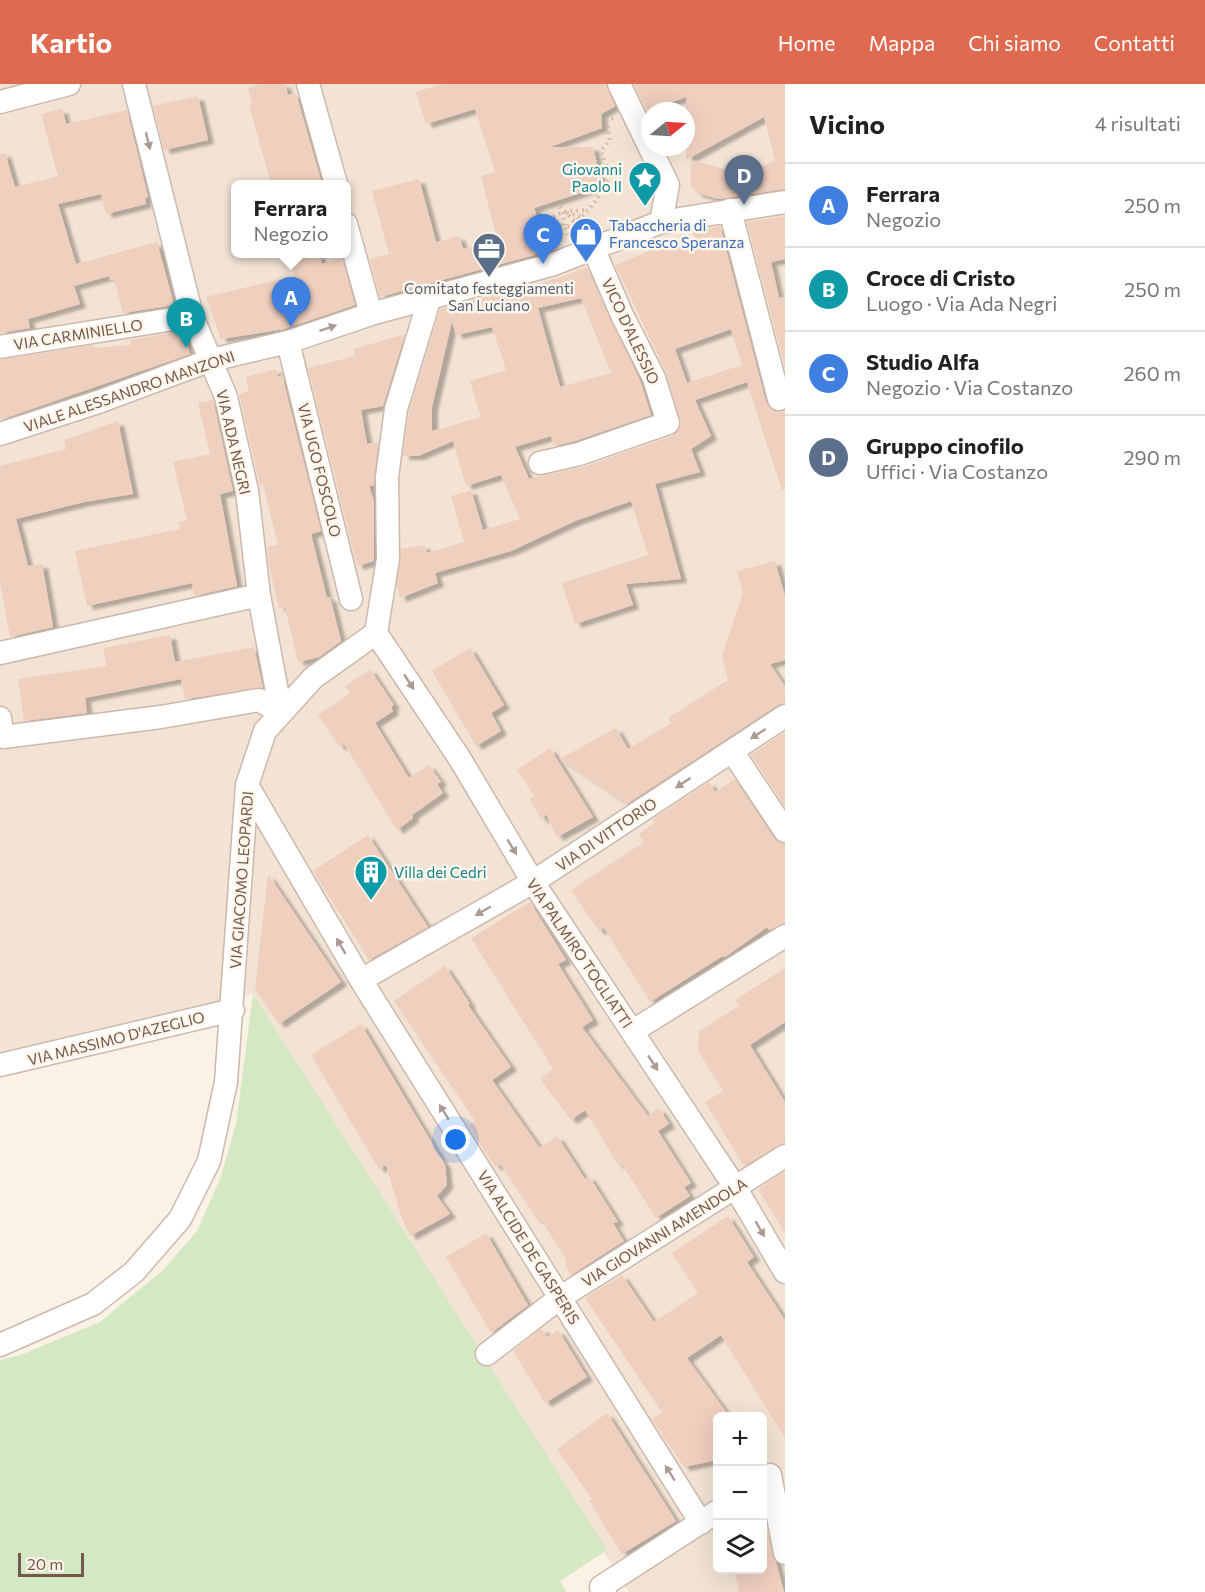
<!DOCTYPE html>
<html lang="it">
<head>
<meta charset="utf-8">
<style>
	:root { --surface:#fff; --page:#f2f2f2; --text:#222; --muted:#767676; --line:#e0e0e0; --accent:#df6a50 }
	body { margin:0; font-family:Commissioner,sans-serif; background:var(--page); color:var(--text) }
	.controls { position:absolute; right:18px; bottom:18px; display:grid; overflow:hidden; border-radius:9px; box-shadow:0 6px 24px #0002 }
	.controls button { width:54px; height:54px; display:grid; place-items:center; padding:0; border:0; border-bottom:2px solid var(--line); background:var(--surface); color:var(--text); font:30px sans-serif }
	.compass { position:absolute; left:641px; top:18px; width:54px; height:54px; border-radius:50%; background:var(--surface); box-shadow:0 6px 24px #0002; rotate:72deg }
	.scale { position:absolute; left:18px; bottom:15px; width:66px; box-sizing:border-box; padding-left:6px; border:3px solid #73584b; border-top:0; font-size:16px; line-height:21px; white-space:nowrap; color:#73584b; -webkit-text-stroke:4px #fef6eb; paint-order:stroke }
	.you { position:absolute; left:456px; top:1056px; width:21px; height:21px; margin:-15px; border:4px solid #fff; border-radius:50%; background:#1a73e8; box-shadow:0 0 0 9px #1a73e833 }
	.badge { display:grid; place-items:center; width:39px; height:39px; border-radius:50%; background:var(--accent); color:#fff; font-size:20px; font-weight:700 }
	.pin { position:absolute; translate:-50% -50px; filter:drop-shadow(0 2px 3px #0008) }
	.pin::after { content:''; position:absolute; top:32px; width:21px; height:18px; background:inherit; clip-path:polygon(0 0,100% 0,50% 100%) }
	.popup { position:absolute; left:231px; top:96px; width:120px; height:78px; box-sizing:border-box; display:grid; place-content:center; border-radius:9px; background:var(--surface); filter:drop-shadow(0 2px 4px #0005); font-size:20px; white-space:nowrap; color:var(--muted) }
	.popup b { font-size:22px; color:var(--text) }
	.popup::after { content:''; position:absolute; left:50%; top:100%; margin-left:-12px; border:12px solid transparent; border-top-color:var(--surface) }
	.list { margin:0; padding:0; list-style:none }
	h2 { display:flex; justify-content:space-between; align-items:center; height:78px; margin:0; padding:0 24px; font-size:26px }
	h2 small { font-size:20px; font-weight:400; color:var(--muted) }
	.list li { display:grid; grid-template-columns:39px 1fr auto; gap:18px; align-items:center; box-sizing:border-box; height:84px; padding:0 24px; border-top:2px solid var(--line) }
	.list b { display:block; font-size:22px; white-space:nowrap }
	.list p { margin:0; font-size:20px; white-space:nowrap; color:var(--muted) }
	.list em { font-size:20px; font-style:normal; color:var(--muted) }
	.icon { flex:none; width:33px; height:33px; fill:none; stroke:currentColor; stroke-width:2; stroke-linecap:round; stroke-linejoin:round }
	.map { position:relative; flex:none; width:785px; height:1508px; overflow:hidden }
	header { display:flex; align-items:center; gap:36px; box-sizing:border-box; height:84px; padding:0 30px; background:var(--accent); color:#fff }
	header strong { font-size:28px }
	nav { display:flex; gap:33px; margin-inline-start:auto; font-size:21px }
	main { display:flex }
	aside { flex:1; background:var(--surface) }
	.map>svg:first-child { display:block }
	.residential { fill:#f2e3d4; fill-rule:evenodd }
	.green { fill:#d4e8c4 }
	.building { fill:#efcfbe; fill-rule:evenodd; filter:url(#shadow) }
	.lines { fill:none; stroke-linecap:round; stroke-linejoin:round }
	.minor-casing { stroke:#ccb9ac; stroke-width:25 }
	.path { stroke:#d4b3a1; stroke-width:4; stroke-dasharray:1.5 4.5; stroke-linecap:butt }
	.minor { stroke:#fff; stroke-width:22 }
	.oneway { fill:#ab9b93 }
	.labels { text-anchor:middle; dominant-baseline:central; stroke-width:5; stroke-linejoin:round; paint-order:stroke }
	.culture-label { font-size:15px; fill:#0d838f; stroke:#fef6eb; text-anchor:end }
	.shop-label { font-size:15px; fill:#366cbe; stroke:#fef6eb; text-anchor:start }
	.service-label { font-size:15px; fill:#4e5e75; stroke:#fef6eb }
	.street-label { font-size:15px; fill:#73584b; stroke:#fef6eb }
</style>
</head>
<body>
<header>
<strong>Kartio</strong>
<nav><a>Home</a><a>Mappa</a><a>Chi siamo</a><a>Contatti</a></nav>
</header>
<main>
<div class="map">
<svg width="785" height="1508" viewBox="0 0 785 1508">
	<defs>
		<filter id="shadow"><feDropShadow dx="6" dy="4" stdDeviation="1.5" flood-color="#0004"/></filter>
	</defs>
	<rect width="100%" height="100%" fill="#fbf2e5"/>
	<path class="residential" d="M 0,0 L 785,0 L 785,1508 L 629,1508 L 253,910 L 0,970 ZM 650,27 L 686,27 L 686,63 L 650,63 ZM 236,100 L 346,100 L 346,170 L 236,170 ZM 718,1332 L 762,1332 L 762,1486 L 718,1486 Z"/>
	<path class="green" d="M 253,910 L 607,1466 L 560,1497 L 566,1508 L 0,1508 L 0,1276 L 23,1270 L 100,1238 L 162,1187 L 197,1147 L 220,1095 L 236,1040 Z"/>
	<path class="building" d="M 261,0 L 285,0 L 288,11 L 296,9 L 322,100 L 271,100 L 249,21 L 252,20 L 248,4 Z
		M 442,0 L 606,0 L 615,22 L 601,30 L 602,44 L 550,63 L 593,63 L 602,102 L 534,124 L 549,167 L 380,213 L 370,175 L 389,170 L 372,107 L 419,95 L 436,158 L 459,152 L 463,165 L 497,155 L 481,92 L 495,88 L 475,25 L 426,40 L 416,8 Z
		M 634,0 L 785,0 L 785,105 L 718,115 L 697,109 L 691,102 L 691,76 L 746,91 L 775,76 L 764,33 L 686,76 L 686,13 L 647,27 Z
		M 198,12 L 208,56 L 164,66 L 153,22 Z
		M 62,25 L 66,40 L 127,26 L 148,113 L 145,114 L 146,120 L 106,130 L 101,110 L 58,120 L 76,180 L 157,158 L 174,221 L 123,229 L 114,195 L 110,196 L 109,192 L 74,202 L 80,220 L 28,235 L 30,244 L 0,249 L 0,70 L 5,69 L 15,103 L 58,92 L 41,30 Z
		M 785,132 L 785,175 L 771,178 L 779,214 L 785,213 L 785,284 L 747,138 Z
		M 720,142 L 766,318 L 775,328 L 785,327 L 785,405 L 782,406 L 767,361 L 747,298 L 695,316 L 711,352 L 691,365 L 700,388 L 655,400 L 681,495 L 626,500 L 633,521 L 575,540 L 562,499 L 648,471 L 631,417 L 575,437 L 511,467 L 435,489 L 438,499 L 400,514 L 397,501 L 401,465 L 424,461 L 427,469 L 464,458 L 451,412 L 471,406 L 483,446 L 520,435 L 501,391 L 466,402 L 453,357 L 418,372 L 403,372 L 409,328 L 440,225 L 562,193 L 587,183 L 641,299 L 651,331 L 575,357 L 554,362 L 551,352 L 515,363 L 529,395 L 583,383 L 672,352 L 681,341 L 666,288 L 615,181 L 666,160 L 695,154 L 693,148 ZM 581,214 L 611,289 L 560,303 L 538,224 ZM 452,237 L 456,251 L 492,243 L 506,286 L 470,297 L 481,333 L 432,347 L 432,323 ZM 731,245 L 742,281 L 687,299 L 675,265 Z
		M 288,170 L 319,170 L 322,180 L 342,174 L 355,221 L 284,245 L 221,255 L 206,213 L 294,192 Z
		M 182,247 L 190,270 L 0,336 L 0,276 L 94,261 L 95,264 L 131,261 L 130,256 Z
		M 405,250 L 383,322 L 361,326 L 367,360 L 378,358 L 374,402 L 369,401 L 374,418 L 374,477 L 357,482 L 308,284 L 355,272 L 354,265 Z
		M 276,285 L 278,293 L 282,291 L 321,447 L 311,450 L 327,514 L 330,513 L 341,557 L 319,573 L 298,578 L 285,523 L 279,524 L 269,482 L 267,463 L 278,461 L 263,400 L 260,401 L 239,310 L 249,307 L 246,293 Z
		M 213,316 L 233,407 L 220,410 L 237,502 L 194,512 L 192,499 L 87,522 L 75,467 L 180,445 L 178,438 L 187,436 L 173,378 L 210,370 L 198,319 Z
		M 118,337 L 133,410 L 84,418 L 16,435 L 28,482 L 42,480 L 53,543 L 10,553 L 0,499 L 0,382 L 66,365 L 64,356 Z
		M 775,477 L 785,512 L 785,576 L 770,580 L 785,602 L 785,619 L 778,621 L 627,720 L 560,675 L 616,644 L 628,665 L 671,639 L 668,634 L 728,596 L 722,572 L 743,509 L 737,487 Z
		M 170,551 L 175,578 L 254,563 L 263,604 L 185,615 L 181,595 L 85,614 L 87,629 L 24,637 L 18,595 L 107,582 L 103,564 Z
		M 470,564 L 504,621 L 491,629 L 501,647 L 476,662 L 432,587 Z
		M 370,585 L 394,621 L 391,623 L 393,627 L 375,639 L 409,694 L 429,681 L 441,698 L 437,700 L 443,709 L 412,731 L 413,734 L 397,746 L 344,660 L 340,663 L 318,631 L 350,609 L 345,602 Z
		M 785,648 L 785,723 L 751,671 Z
		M 550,664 L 593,733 L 557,753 L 546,730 L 542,736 L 529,715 L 534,712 L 517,686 Z
		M 735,695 L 774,754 L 785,760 L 785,839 L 769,846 L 767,843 L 725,873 L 721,873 L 650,918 L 604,844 L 599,847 L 571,806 L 644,758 L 639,750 L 656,738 L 652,736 L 709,698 L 715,708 Z
		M 368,751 L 428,843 L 369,876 L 313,787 Z
		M 268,790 L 341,898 L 279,940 L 255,905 Z
		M 530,818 L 566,876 L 558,880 L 593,936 L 582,943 L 648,1032 L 659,1024 L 669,1040 L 658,1047 L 691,1099 L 684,1103 L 690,1112 L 656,1134 L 621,1079 L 618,1081 L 585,1026 L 571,1036 L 540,995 L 553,985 L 471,854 Z
		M 445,882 L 470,920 L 468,921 L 511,983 L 492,996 L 540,1064 L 557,1052 L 585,1095 L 589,1092 L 618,1138 L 613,1139 L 624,1157 L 571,1191 L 565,1181 L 567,1177 L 540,1134 L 537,1136 L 500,1080 L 496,1083 L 473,1050 L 468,1042 L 475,1037 L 394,917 Z
		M 785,884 L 785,938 L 750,961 L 785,1018 L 785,1059 L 744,1082 L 705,1018 L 723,1007 L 698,967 L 699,947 L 739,922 L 735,916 Z
		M 361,940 L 445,1081 L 447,1101 L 437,1112 L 450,1130 L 410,1152 L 400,1129 L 386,1081 L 379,1085 L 311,971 Z
		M 785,1088 L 785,1149 L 758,1105 Z
		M 728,1132 L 754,1173 L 747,1178 L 785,1236 L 785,1354 L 721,1251 L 687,1274 L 729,1332 L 717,1332 L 717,1376 L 684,1383 L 652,1335 L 662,1328 L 585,1214 L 622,1191 L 654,1238 L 698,1209 L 672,1169 Z
		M 486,1149 L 528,1221 L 491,1249 L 446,1173 Z
		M 542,1244 L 547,1253 L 558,1246 L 587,1293 L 545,1319 L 513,1267 Z
		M 607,1329 L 676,1437 L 622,1470 L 589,1417 L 592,1415 L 557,1365 Z
		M 767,1445 L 784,1508 L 739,1508 L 734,1485 L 762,1485 L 762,1446 Z"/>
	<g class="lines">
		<defs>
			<path id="minor" d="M 134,0 L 192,232 L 226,313 L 247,407 L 259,511
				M 308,0 L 336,100
				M 619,0 L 668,101 L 661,138
				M 0,18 L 69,0
				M 730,126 L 779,315
				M 346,140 L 371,230
				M 288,258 L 351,515
				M 0,263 L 192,232
				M 0,350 L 101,317 L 211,276 L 288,258 L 371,230 L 551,181 L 661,138 L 785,118
				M 540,379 L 579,370 L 668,339 L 654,294 L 622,231 L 594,166
				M 376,549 L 460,675 L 533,798 L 735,1103 L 785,1188
				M 0,569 L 259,511 L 281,629
				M 0,634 L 3,653 L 161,633 L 259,616 L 281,629
				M 732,667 L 785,747
				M 247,701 L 361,896 L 701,1439
				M 361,896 L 533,798 L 785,632
				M 633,947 L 785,852
				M 0,981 L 233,926
				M 0,1261 L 93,1220 L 134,1188 L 180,1135 L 209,1077 L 226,998 L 247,701 L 265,647 L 313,594 L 376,549 L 388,475 L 387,393 L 396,325 L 430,213
				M 487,1270 L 561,1213 L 785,1072
				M 770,1391 L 785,1469
				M 605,1508 L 601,1503 L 718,1427"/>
		</defs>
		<use href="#minor" class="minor-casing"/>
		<path class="path" d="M 560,123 L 576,139
			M 563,128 L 565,143 C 582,138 603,110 610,93 L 601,67 L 610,56 L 607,37 L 613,34
			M 567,129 L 582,133
			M 548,135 L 563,128 L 585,126
			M 550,158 L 543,136 L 548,135 L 565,143 L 568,151"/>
		<use href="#minor" class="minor"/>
	</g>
	<defs><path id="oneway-solid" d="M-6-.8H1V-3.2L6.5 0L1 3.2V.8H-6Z" transform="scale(1.5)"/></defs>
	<g class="oneway">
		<use href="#oneway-solid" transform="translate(148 57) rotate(76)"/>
		<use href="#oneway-solid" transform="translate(328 244) rotate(-19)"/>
		<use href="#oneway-solid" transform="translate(409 598) rotate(57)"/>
		<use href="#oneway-solid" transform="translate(758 650) rotate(147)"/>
		<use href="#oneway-solid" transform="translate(683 699) rotate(146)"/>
		<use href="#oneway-solid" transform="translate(512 763) rotate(59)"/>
		<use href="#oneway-solid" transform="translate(483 827) rotate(150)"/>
		<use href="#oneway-solid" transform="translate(341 862) rotate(-120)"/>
		<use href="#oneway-solid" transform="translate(653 979) rotate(57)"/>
		<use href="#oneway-solid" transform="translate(444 1028) rotate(-122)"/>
		<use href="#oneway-solid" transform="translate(760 1145) rotate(60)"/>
		<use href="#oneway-solid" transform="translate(670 1389) rotate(-122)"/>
	</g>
	<defs>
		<symbol id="sight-pin" viewBox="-11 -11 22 30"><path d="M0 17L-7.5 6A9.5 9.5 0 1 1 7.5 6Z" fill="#0f9aa8" stroke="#fef6eb"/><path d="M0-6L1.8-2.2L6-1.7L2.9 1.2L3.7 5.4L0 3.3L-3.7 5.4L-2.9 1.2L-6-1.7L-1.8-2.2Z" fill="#fff"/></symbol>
		<symbol id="shop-pin" viewBox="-11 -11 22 30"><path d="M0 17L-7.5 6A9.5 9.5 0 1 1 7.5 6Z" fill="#3f7fe0" stroke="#fef6eb"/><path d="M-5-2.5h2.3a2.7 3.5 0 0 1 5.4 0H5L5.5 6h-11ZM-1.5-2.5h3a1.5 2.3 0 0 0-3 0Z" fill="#fff"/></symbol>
		<symbol id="office-pin" viewBox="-11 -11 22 30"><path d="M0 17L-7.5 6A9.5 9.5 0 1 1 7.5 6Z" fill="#5c6f8a" stroke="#fef6eb"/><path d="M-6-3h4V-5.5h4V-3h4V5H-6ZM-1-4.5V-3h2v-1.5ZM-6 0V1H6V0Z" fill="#fff"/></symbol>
		<symbol id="building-pin" viewBox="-11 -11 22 30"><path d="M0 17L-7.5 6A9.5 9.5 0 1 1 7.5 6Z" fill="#0f9aa8" stroke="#fef6eb"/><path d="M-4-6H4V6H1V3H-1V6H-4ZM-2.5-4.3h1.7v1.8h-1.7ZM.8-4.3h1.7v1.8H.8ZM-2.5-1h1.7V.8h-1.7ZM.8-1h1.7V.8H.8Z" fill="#fff"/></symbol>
	</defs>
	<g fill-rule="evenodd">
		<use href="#sight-pin" x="626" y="75" width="38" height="52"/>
		<use href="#shop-pin" x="567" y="131" width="38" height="52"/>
		<use href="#office-pin" x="470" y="146" width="38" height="52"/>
		<use href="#building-pin" x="352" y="769" width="38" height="52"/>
	</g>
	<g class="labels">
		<g class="culture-label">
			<text x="622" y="85">Giovanni<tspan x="622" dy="17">Paolo II</tspan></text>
			<text x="394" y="788" text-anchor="start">Villa dei Cedri</text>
		</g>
		<g class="shop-label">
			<text x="609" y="141">Tabaccheria di<tspan x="609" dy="17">Francesco Speranza</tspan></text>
		</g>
		<g class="service-label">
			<text x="489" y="204">Comitato festeggiamenti<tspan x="489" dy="17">San Luciano</tspan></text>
		</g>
		<g class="street-label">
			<text transform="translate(631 247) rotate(65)">VICO D'ALESSIO</text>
			<text transform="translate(78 250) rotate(-9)">VIA CARMINIELLO</text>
			<text transform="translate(129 307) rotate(-19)">VIALE ALESSANDRO MANZONI</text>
			<text transform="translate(234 358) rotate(77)">VIA ADA NEGRI</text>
			<text transform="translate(320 386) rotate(76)">VIA UGO FOSCOLO</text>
			<text transform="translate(606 750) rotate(-34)">VIA DI VITTORIO</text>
			<text transform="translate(241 796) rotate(-86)">VIA GIACOMO LEOPARDI</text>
			<text transform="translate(580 869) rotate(56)">VIA PALMIRO TOGLIATTI</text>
			<text transform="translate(116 954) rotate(-14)">VIA MASSIMO D'AZEGLIO</text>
			<text transform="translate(664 1148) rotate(-32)">VIA GIOVANNI AMENDOLA</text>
			<text transform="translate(529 1163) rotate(58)">VIA ALCIDE DE GASPERIS</text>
		</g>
	</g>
</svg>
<div class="controls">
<button>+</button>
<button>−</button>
<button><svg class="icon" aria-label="layers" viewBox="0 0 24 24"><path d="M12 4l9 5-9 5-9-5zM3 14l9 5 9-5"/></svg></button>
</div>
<svg class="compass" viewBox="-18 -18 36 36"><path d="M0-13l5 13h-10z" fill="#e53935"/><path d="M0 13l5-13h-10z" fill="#767676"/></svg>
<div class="scale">20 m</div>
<div class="you"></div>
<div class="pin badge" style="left:291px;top:243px;background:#3f7fe0">A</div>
<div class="popup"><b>Ferrara</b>Negozio</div>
<div class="pin badge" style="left:186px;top:264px;background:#0f9aa8">B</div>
<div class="pin badge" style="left:543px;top:180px;background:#3f7fe0">C</div>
<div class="pin badge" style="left:744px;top:121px;background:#5c6f8a">D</div>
</div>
<aside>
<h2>Vicino<small>4 risultati</small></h2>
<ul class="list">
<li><span class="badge" style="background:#3f7fe0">A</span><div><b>Ferrara</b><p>Negozio</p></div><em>250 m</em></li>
<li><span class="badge" style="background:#0f9aa8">B</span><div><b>Croce di Cristo</b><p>Luogo · Via Ada Negri</p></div><em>250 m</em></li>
<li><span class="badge" style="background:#3f7fe0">C</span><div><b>Studio Alfa</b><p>Negozio · Via Costanzo</p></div><em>260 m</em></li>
<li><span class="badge" style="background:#5c6f8a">D</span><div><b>Gruppo cinofilo</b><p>Uffici · Via Costanzo</p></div><em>290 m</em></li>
</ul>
</aside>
</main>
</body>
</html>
